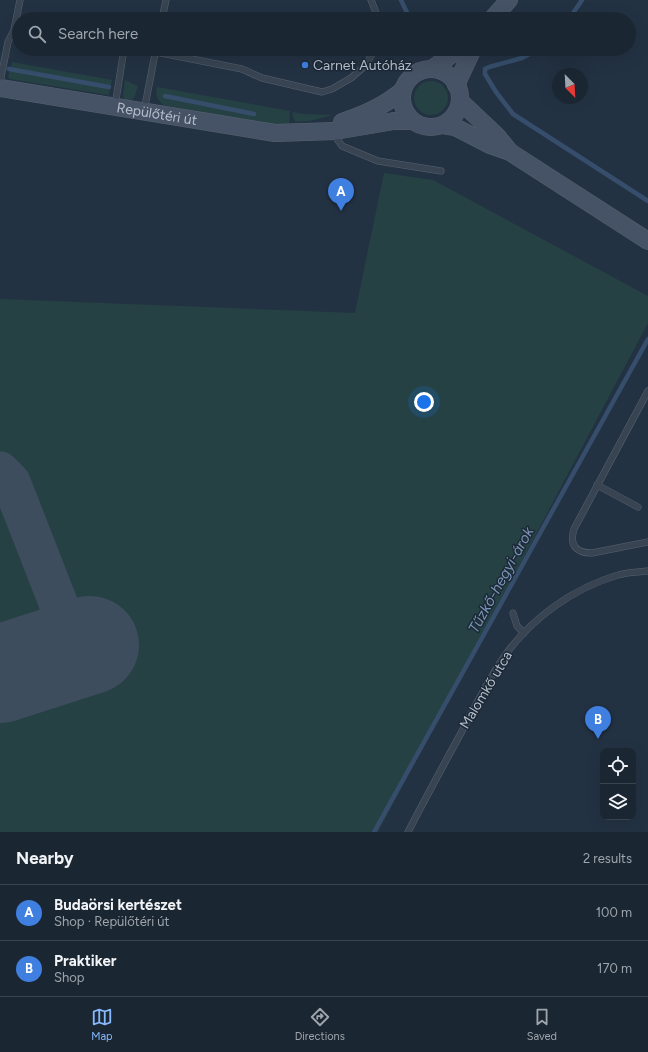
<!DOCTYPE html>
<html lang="en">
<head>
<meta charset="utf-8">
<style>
	:root { --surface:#1a2632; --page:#232e3a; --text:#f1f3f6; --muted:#9fa5ac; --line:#38434d; --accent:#87b9ff }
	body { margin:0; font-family:Figtree,sans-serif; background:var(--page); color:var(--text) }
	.controls { position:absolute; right:12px; bottom:12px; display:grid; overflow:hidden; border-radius:8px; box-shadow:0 4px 16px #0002 }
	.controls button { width:36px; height:36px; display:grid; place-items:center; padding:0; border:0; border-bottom:1px solid var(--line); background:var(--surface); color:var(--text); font:20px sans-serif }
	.compass { position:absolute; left:552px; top:68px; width:36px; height:36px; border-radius:50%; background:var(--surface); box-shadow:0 4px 16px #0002; rotate:156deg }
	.you { position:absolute; left:424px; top:402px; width:14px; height:14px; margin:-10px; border:3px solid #fff; border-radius:50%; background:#1a73e8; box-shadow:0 0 0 6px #1a73e833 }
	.badge { display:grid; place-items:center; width:26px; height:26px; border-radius:50%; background:var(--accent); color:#fff; font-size:13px; font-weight:700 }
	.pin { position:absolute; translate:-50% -33px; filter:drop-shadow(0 1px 2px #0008) }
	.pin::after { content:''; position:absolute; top:21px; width:14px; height:12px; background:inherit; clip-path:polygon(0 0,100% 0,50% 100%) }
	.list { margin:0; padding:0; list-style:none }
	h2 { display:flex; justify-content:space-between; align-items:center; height:52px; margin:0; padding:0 16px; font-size:17px }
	h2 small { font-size:13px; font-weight:400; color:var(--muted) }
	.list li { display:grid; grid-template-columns:26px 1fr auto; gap:12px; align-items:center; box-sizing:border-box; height:56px; padding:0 16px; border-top:1px solid var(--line) }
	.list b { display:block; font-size:15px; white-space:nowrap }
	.list p { margin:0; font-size:13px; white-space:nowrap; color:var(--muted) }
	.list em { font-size:13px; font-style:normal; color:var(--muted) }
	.icon { flex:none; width:22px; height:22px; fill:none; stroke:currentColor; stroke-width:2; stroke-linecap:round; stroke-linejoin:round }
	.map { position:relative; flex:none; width:648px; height:832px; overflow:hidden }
	.search { position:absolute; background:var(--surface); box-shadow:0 4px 16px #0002; left:12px; right:12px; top:12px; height:44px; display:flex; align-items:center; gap:10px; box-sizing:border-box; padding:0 14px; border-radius:22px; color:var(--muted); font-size:15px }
	.sheet { height:164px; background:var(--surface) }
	nav { display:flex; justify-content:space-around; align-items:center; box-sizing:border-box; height:56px; border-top:1px solid var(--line); background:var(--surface); font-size:11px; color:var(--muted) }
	nav a { display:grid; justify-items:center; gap:2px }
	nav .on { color:var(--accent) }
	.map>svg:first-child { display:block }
	.green { fill:#254144 }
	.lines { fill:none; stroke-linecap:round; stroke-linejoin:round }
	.stream { stroke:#364e6b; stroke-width:4.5 }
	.taxiway { stroke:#3e4d5e; stroke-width:39 }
	.runway { stroke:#3e4d5e; stroke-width:98 }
	.lane-casing { stroke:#56626f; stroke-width:7 }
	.secondary-casing { stroke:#56626f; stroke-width:18 }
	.lane { stroke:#384452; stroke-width:6 }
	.secondary { stroke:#465366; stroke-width:17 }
	.shop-dot { fill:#3f7fe0; stroke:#1d2937; stroke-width:1.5 }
	.labels { text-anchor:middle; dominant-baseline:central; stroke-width:3; stroke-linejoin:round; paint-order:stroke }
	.poi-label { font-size:14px; fill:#b5bfcc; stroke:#1d2937; text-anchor:start }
	.street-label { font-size:14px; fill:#b5bfcc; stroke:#1d2937 }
	.water-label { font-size:15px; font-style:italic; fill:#7a96b6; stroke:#1d2937 }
</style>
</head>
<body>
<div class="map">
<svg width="648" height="832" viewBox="0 0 648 832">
	<rect width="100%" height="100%" fill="#233243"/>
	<path class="green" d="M 12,62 L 112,80 L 109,94 L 108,95 L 10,79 L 8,77 Z
		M 125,80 L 138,86 L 134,98 L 129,101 L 124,99 L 123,96 Z
		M414 98a17 17 0 1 1 34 0a17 17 0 1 1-34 0Z
		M 157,87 L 290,111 L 289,125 L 258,123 L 163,105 C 157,99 155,95 157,87 Z
		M 293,112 L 303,114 L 333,115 L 310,121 L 296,122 C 293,119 292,116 293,112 Z
		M 384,173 L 433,180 L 648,296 L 648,323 L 378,832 L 0,832 L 0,299 L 355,313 Z"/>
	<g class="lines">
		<path class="stream" d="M 401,0 L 410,19
			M 569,19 L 582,0
			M 539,49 L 522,58 L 489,67 L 485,69 L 485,74 L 496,92 L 513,114 L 648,201
			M 9,69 L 109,87
			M 165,96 L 254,114
			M 374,832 L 648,339"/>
		<path class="taxiway" d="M 0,471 L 11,482 L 59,605 L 58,655"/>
		<path class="runway" d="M 0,674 L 90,645"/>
		<defs>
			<path id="lane" d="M 371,0 L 375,10 L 377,19
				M 162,19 L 166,0
				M 156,52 L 242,69 L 262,78 L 322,92 L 332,89 L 351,78 L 365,66 L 375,49
				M 0,82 L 8,42 L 14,30 L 20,0
				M 115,106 L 124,49
				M 144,111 L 156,49
				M 335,131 L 337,139 L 342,146 L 378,161 L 441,171
				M 648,391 L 574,529 C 569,545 576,553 592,553 L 648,542
				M 597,485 L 638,507
				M 513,613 L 517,626 L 524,633
				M 408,832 C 425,799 443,766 461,733 C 475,707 488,679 506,654 C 533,617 574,588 618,575 C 627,572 638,572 648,571"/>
			<g id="secondary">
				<path d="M 492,19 L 509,0"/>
				<circle cx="431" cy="98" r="29"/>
				<path d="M 432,69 L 459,49"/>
				<path d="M 456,85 L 473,49"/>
				<path id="s1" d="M 0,88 L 275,133 L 335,131 L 394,121 L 412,121"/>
				<path d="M 460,101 L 497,136 L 510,152"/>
				<path d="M 342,122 C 364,115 384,106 402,91"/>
				<path d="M 443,125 L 455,127 L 490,145 L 510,152 L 648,241"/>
			</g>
		</defs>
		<use href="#lane" class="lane-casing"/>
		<use href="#secondary" class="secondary-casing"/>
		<use href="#lane" class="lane"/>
		<use href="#secondary" class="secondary"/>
	</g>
	<circle class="shop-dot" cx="305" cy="65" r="4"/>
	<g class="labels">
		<g class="poi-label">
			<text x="313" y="65">Carnet Autóház</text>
		</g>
		<g class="street-label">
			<text stroke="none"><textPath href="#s1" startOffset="159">Repülőtéri út</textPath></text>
			<text transform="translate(486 690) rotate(-59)">Malomkő utca</text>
		</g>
		<g class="water-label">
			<text transform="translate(501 580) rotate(-61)">Tűzkő-hegyi-árok</text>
		</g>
	</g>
</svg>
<div class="controls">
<button><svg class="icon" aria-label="locate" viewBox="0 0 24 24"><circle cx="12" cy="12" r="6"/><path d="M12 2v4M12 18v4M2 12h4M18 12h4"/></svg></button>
<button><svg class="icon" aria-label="layers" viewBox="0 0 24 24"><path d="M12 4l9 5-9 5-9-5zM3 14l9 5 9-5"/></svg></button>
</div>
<svg class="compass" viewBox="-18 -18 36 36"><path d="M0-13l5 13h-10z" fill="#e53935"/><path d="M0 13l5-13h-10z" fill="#9fa5ac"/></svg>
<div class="you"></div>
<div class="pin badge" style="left:341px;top:211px;background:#3f7fe0">A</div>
<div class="pin badge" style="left:598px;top:739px;background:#3f7fe0">B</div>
<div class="search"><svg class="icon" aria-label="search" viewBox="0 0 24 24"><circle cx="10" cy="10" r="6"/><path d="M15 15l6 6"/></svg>Search here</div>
</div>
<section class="sheet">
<h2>Nearby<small>2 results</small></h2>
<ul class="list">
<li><span class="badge" style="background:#3f7fe0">A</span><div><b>Budaörsi kertészet</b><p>Shop · Repülőtéri út</p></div><em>100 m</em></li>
<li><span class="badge" style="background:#3f7fe0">B</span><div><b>Praktiker</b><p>Shop</p></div><em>170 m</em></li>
</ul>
</section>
<nav>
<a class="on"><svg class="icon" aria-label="map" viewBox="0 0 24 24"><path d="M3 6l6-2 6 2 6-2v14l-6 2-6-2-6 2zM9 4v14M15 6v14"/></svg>Map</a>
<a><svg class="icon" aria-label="directions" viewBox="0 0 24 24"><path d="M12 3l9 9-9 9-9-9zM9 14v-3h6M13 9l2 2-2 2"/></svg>Directions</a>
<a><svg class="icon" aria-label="saved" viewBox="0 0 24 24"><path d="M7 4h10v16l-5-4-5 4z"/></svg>Saved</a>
</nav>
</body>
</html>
